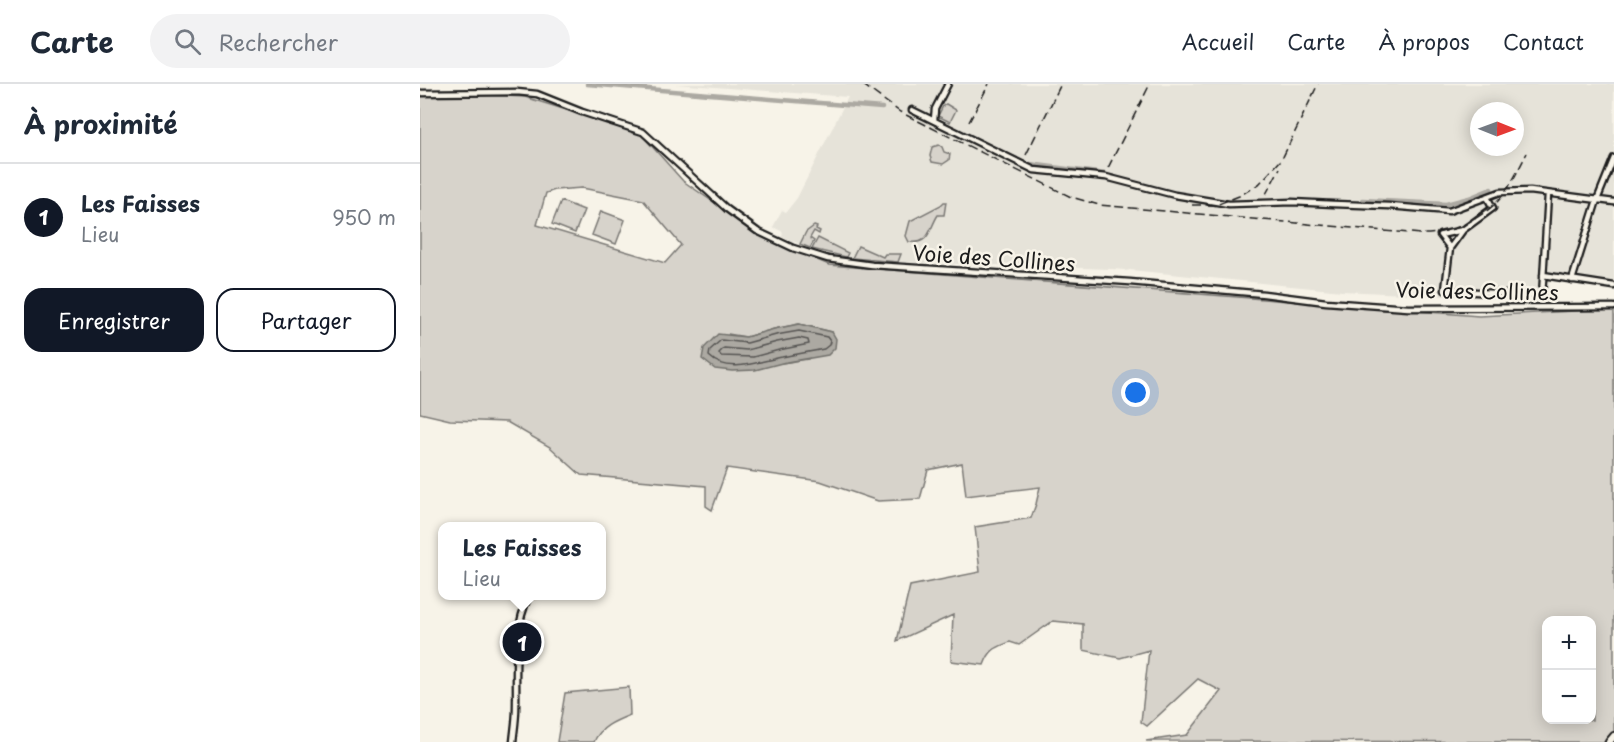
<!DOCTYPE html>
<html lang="fr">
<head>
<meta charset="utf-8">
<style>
	:root { --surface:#fff; --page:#f2f2f3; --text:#1f2937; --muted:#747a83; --line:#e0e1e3; --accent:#111827 }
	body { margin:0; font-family:"Playpen Sans",sans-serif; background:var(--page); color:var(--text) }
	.controls { position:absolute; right:18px; bottom:18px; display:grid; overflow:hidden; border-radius:12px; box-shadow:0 3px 15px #0003 }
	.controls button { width:54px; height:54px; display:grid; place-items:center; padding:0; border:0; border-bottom:2px solid var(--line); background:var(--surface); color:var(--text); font:30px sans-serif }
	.compass { position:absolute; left:1050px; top:18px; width:54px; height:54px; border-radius:50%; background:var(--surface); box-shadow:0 3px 15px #0003; rotate:91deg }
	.you { position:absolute; left:716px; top:309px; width:21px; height:21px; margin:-15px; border:4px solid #fff; border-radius:50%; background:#1a73e8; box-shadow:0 0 0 9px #1a73e833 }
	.badge { display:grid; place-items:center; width:39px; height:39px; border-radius:50%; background:var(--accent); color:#fff; font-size:20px; font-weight:700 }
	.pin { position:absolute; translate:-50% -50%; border:3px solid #fff; box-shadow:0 2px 6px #0006 }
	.popup { position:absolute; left:18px; top:438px; width:168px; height:78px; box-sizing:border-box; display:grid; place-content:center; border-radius:12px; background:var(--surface); filter:drop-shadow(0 2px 4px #0005); font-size:20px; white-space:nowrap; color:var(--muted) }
	.popup b { font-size:22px; color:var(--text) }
	.popup::after { content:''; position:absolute; left:50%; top:100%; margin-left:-12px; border:12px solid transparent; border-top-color:var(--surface) }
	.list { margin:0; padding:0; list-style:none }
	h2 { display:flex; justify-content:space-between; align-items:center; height:78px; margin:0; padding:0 24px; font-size:26px }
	h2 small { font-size:20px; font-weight:400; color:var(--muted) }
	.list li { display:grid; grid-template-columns:39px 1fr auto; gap:18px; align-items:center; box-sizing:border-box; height:108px; padding:0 24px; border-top:2px solid var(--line) }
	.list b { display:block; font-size:22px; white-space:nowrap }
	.list p { margin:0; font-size:20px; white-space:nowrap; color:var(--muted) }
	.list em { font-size:20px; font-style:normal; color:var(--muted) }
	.actions { display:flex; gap:12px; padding:18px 24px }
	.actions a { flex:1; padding:14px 0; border:2px solid var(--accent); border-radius:18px; text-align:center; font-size:21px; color:var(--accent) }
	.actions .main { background:var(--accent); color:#fff }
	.icon { flex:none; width:33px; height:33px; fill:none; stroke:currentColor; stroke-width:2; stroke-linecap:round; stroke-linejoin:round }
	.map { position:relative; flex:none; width:1194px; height:658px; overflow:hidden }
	header { display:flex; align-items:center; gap:36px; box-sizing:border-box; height:84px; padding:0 30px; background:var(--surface); border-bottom:2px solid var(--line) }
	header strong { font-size:28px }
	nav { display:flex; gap:33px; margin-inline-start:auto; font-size:21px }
	.search { width:420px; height:54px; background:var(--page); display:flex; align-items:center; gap:15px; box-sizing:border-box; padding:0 21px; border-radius:33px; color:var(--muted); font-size:22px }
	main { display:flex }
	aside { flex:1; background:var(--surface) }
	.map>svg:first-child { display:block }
	.built { fill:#e6e3d9; fill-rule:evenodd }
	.green { fill:#d7d3cb; stroke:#7a7874; stroke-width:1.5; fill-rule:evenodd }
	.water { fill:#aca9a2; stroke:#72716c; stroke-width:1.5 }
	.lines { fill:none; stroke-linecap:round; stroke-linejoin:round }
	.shore { stroke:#565452; stroke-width:1.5 }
	.canal { stroke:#aca9a2; stroke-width:4.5 }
	.minor-casing { stroke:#1c1c1c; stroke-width:9 }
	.tertiary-casing { stroke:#1c1c1c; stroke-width:10 }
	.minor { stroke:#f7f3e8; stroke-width:4.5 }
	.tertiary { stroke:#f7f3e8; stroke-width:6 }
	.rail { stroke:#1c1c1c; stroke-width:1.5; stroke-dasharray:9 4.5; stroke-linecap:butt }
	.labels { text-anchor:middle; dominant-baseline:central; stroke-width:5; stroke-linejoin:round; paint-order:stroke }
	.street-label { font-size:21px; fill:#1c1c1c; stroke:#f7f3e8 }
</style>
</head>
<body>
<header>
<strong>Carte</strong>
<div class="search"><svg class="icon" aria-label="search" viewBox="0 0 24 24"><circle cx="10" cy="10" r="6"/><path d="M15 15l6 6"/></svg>Rechercher</div>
<nav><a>Accueil</a><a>Carte</a><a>À propos</a><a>Contact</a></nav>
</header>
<main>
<aside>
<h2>À proximité<small></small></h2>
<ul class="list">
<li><span class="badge">1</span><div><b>Les Faisses</b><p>Lieu</p></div><em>950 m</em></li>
</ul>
<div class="actions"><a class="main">Enregistrer</a><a>Partager</a></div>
</aside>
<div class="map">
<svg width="1194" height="658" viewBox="0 0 1194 658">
	<rect width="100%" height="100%" fill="#f7f3e8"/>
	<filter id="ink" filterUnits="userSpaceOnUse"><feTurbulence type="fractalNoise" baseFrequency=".0167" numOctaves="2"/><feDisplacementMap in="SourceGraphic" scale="12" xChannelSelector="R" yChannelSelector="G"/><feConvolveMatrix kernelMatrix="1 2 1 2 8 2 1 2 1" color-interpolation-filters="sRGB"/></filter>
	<g filter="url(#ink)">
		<path class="built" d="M 255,0 L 1194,0 L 1194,204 L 1130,195 L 1127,217 L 922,207 L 710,186 L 705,187 L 705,186 L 691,185 L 482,178 L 424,173 L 389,164 L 362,153 L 363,148 L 353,143 L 362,126 L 366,128 L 377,114 L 428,13 ZM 1059,27 L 1095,27 L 1095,63 L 1059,63 Z"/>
		<path class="green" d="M 68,11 L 105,13 L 220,49 L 263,97 L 334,146 L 353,157 L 409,181 L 1059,232 L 1194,225 L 1194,658 L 726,657 L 767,651 L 801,607 L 778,595 L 727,642 L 721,638 L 729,566 L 700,574 L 663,566 L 663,540 L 633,537 L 599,561 L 590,558 C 575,564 570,565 564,581 L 531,577 L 533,531 L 477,557 L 490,502 L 560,488 L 555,443 L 611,434 L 616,420 L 620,403 L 546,412 L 542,379 L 508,386 L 500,415 L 458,417 L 400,397 L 307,384 L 292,426 L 286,422 L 286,402 L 161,391 L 130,363 L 87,338 L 30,336 L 0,329 L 0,12 ZM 162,104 L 223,116 L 261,161 L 245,179 L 117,141 L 126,109 L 135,106 ZM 379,240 L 412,248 L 388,275 L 362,279 L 308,250 L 326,253 L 354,245 ZM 1126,536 L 1172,536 L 1172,636 L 1126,636 Z
			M 526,20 L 536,26 L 530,38 L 518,32 L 523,22 Z
			M 519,61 L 522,63 L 524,68 L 530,70 L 529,76 L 523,80 L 512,78 L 510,72 L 512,63 Z
			M 141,117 L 164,126 L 155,149 L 132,140 Z
			M 524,118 L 526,118 L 524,131 L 518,131 C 509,145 510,161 489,158 L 486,152 L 490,137 L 521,121 Z
			M 181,127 L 205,136 L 196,160 L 172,151 Z
			M 394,142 L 397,143 L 396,145 L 400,147 L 399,150 L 394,147 L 390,154 L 394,157 L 390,164 L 380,160 L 386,148 Z
			M 398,154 L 428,169 L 426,173 L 392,165 Z
			M 438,162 L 463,173 L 465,170 L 481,170 L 478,178 L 432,174 Z
			M 209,603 L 210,631 C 195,637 180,643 174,658 L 137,658 L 145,609 Z"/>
		<path class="water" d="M 379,240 L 412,248 L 416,255 L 415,264 L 408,271 L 362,279 L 335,286 L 312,287 L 295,285 L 282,275 L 284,264 L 298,250 L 326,253 L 354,245 Z"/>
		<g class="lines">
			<path class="shore" d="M 379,247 L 407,253 L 410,257 L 409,261 L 404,265 C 390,268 376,270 362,273 C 340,277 308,291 289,272 L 290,266 L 301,256 L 327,259 L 356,251 Z
				M 379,254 L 388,256 L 389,260 L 359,266 L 333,273 L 301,272 L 299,269 L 304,264 L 327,266 L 357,258 Z"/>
			<path class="canal" d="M 167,0 L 462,24
				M 610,80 L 685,90
				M 942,116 L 1026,120 L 1049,114 L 1071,105"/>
			<defs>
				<path id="minor" d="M 0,9 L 97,8 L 117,10 L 162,28 L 223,48 L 307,125 L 337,147 L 373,164 L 408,175 L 452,181 L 710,198 L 844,210 L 906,218 L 988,224 L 1194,223
					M 492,26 L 614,86 L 686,93 L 755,111 L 809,120 L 872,118 L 913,120 L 969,122 L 1029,127 L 1080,108 L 1110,107 L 1194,118
					M 514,36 L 515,25 L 528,0
					M 1043,146 L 1020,151 L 1030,164 L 1025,206 L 1122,212 L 1128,110
					M 1030,164 L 1043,146 L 1073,124 L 1067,113
					M 1123,191 L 1194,202
					M 1152,196 L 1177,116 L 1194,74
					M 93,658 C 94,647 96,636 96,625 C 97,588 92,546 109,512"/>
				<path id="tertiary" d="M 1189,658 L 1194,652"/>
			</defs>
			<use href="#minor" class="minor-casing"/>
			<use href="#tertiary" class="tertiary-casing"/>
			<use href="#minor" class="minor"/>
			<use href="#tertiary" class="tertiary"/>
			<path class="rail" d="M 442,0 L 480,28 L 651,113 L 679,121 L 976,148 C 985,148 995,150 1004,150 C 1030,150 1056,137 1075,120 C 1089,107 1098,86 1107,69
				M 549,38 L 569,0
				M 606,71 L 641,0
				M 688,84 L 730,0
				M 846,110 L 860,84
				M 772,121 L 796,121 L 819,112 L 839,100 L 862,75 L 898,0"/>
		</g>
	</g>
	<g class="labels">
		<g class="street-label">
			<text transform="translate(574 173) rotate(4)">Voie des Collines</text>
			<text transform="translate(1057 206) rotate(1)">Voie des Collines</text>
		</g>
	</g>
</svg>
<div class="controls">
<button>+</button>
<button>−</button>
</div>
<svg class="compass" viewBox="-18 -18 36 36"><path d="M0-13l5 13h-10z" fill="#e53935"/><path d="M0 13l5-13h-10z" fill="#747a83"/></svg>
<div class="you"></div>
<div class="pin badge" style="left:102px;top:558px">1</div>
<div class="popup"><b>Les Faisses</b>Lieu</div>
</div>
</main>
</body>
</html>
